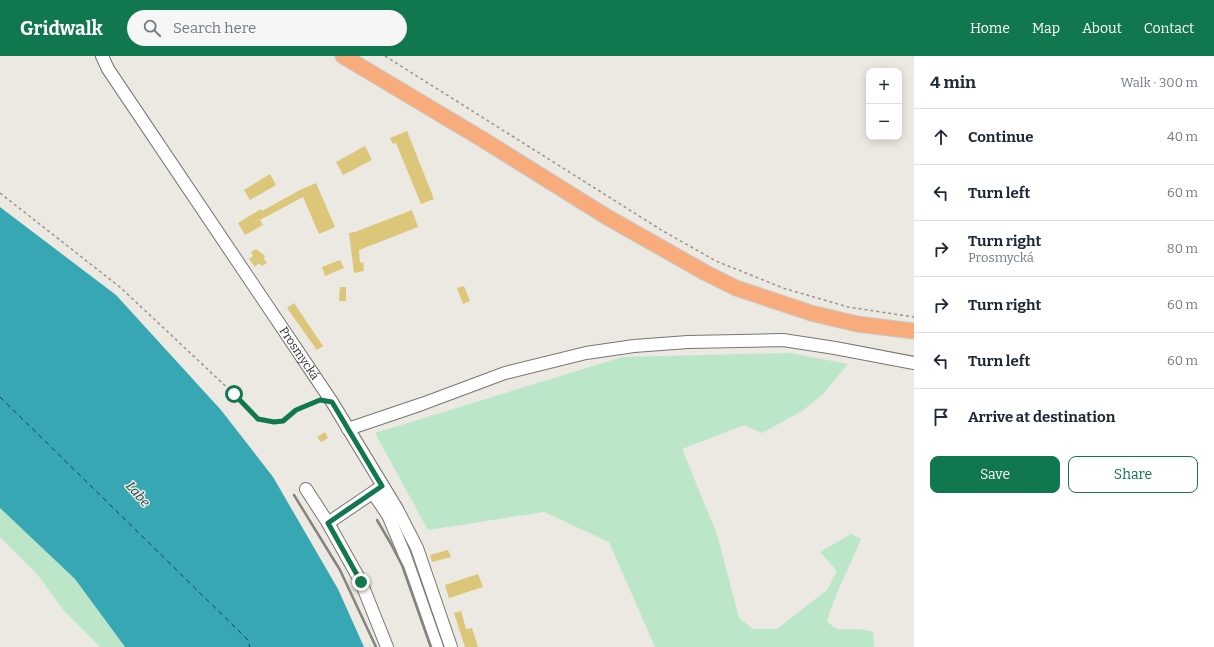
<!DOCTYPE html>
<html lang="en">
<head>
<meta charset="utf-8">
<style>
	:root { --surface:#fff; --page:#f6f6f7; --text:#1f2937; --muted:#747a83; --line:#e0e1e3; --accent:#11774f }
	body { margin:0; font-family:Bitter,serif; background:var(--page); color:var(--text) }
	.controls { position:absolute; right:12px; top:12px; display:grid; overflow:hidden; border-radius:8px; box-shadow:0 2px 10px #0003 }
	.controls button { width:36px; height:36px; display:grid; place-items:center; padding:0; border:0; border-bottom:1px solid var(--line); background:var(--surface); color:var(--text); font:20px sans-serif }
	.stop { position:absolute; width:12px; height:12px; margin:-9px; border:3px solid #11774f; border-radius:50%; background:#fff }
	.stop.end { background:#11774f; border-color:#fff; box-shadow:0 1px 4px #0008 }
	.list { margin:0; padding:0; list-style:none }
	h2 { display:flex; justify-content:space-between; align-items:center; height:52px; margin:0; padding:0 16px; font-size:17px }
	h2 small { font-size:13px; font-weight:400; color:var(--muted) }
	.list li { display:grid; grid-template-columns:26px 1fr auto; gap:12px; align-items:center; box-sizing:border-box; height:56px; padding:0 16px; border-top:1px solid var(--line) }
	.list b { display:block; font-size:15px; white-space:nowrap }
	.list p { margin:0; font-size:13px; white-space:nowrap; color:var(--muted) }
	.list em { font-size:13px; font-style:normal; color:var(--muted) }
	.actions { display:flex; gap:8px; padding:12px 16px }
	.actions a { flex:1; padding:9px 0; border:1px solid var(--accent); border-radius:8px; text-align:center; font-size:14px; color:var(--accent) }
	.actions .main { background:var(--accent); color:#fff }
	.icon { flex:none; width:22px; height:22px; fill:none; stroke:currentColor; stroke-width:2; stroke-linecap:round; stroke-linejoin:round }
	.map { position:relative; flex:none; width:914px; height:591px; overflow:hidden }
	header { display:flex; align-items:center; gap:24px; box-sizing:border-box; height:56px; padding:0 20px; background:var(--accent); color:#fff }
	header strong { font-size:19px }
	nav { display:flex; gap:22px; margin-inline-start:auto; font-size:14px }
	.search { width:280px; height:36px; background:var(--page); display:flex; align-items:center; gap:10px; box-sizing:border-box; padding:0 14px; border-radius:22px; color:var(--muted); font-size:15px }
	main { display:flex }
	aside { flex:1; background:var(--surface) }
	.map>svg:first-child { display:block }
	.green { fill:#bbe7c8 }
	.water { fill:#38a7b4 }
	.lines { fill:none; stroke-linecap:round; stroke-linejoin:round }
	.ferry { stroke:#0e4045; stroke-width:1; stroke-dasharray:5 4; stroke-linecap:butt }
	.building { fill:#dbc67a }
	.minor-casing { stroke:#78766f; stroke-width:14 }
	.major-casing { stroke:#c9c8c8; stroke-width:17 }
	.path { stroke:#97958f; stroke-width:1.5; stroke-dasharray:3 3; stroke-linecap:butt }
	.minor { stroke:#fff; stroke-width:12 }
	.major { stroke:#f8ac7c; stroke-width:15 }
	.rail { stroke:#84837e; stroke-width:2.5 }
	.route { stroke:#11774f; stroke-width:5 }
	.labels { text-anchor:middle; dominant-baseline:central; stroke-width:3; stroke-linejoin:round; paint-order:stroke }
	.street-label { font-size:12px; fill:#2e2d2a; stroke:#ebe9e1 }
	.water-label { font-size:13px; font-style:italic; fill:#0e4045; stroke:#ebe9e1 }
</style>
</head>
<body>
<header>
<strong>Gridwalk</strong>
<div class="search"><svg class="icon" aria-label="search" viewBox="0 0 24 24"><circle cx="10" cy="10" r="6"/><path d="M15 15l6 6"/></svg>Search here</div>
<nav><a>Home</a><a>Map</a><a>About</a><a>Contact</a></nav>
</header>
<main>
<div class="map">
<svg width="914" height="591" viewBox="0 0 914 591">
	<rect width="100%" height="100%" fill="#ebe9e1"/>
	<path class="green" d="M 790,297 L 848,308 L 822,339 L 802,355 L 762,377 L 744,369 L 682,393 L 717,478 L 739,562 L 753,573 L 777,573 L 827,534 L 837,515 L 820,496 L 851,478 L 861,483 C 850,510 835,537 827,565 C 837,576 842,573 856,573 C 862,573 867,575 873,575 L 874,591 L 655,591 L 609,486 L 544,456 L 428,474 L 375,377 L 622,301 Z
		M 0,452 L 75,523 L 125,591 L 100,591 L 64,555 L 37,518 L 0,481 Z"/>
	<path class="water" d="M 0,151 L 116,239 L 221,354 L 273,421 L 338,533 L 364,591 L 125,591 L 75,523 L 0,452 Z"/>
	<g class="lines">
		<path class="ferry" d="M 0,341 L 247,583 L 250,591"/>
	</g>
	<path class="building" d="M 407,75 L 434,143 L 421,148 L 396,87 L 393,88 L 390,82 Z
		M 365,90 L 372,104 L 343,119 L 336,106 Z
		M 270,118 L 276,129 L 250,144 L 244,134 Z
		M 316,127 L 335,171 L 319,178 L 303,141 L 260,164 L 263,169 L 245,179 L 238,167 L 261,153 L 262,155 L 300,134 Z
		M 412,154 L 418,171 L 359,194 L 360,207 L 363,206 L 364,215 L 354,217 L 349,177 L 355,176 Z
		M 256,193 L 265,200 L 264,203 L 267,207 L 262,210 L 259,207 L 255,211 L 249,203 L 253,200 L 251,196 Z
		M 340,204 L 344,212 L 325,220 L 322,211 Z
		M 464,230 L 470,245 L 463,248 L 457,232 Z
		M 340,231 L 346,231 L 346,245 L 339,245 Z
		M 294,247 L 323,290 L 317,294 L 287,252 Z
		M 325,376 L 328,382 L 321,386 L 317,381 Z
		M 448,494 L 451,501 L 432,506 L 430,499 Z
		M 478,518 L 483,531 L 449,542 L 445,529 Z
		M 461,555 L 466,573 L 472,572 L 478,591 L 465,591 L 454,557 Z"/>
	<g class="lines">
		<defs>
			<g id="minor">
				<path id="s1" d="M 102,0 L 108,13 L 332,346 L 397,453 L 417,492 L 451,591"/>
				<path d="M 348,373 L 422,348 L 505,317 L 586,297 L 634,290 L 688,286 L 783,284 L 835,292 L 914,307"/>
				<path d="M 306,433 L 328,467 L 361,526 L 387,591"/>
				<path d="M 373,437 L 388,459 L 404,497 L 437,591"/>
				<path d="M 328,467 L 378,433"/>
			</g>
			<path id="major" d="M 343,0 L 482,83 L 607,161 L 704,216 L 736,232 L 811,257 L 857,268 L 914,275"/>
		</defs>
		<use href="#minor" class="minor-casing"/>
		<use href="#major" class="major-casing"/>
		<path class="path" d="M 385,0 L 663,175 L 716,205 L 783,232 L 848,251 L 914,261
			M 0,137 L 121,232 L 234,338 L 257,363 L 274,366 L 283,365 L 296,354 L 320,344"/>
		<use href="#minor" class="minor"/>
		<use href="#major" class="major"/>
		<path class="rail" d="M 294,439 L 340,514 L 376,591
			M 377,464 L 391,488 L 403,511 L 431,591"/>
	</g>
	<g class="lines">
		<path class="route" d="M 234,338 L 258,363 L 274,366 L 283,365 L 296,354 L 320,344 L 332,346 L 382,430 L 328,467 L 361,526"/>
	</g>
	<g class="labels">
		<g class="street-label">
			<text stroke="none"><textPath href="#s1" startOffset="357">Prosmycká</textPath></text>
		</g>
		<g class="water-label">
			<text transform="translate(138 438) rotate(49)">Labe</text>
		</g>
	</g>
</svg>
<div class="controls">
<button>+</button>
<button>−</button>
</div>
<div class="stop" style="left:234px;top:338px"></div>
<div class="stop end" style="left:361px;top:526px"></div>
</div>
<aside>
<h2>4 min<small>Walk · 300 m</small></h2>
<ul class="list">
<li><svg class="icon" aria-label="ahead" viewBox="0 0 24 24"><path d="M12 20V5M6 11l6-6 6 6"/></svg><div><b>Continue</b></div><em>40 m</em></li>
<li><svg class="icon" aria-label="left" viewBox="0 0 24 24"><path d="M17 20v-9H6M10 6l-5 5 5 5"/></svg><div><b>Turn left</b></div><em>60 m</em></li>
<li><svg class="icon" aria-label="right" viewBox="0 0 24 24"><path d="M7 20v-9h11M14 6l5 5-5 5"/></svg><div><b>Turn right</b><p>Prosmycká</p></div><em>80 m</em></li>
<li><svg class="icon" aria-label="right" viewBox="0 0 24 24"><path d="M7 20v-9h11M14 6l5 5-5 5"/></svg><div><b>Turn right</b></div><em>60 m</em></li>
<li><svg class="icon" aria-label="left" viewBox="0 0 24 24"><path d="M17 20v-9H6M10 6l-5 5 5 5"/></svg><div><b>Turn left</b></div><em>60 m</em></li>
<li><svg class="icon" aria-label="arrive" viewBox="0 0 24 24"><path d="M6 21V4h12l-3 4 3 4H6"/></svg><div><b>Arrive at destination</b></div></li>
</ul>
<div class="actions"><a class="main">Save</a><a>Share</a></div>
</aside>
</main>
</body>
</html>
